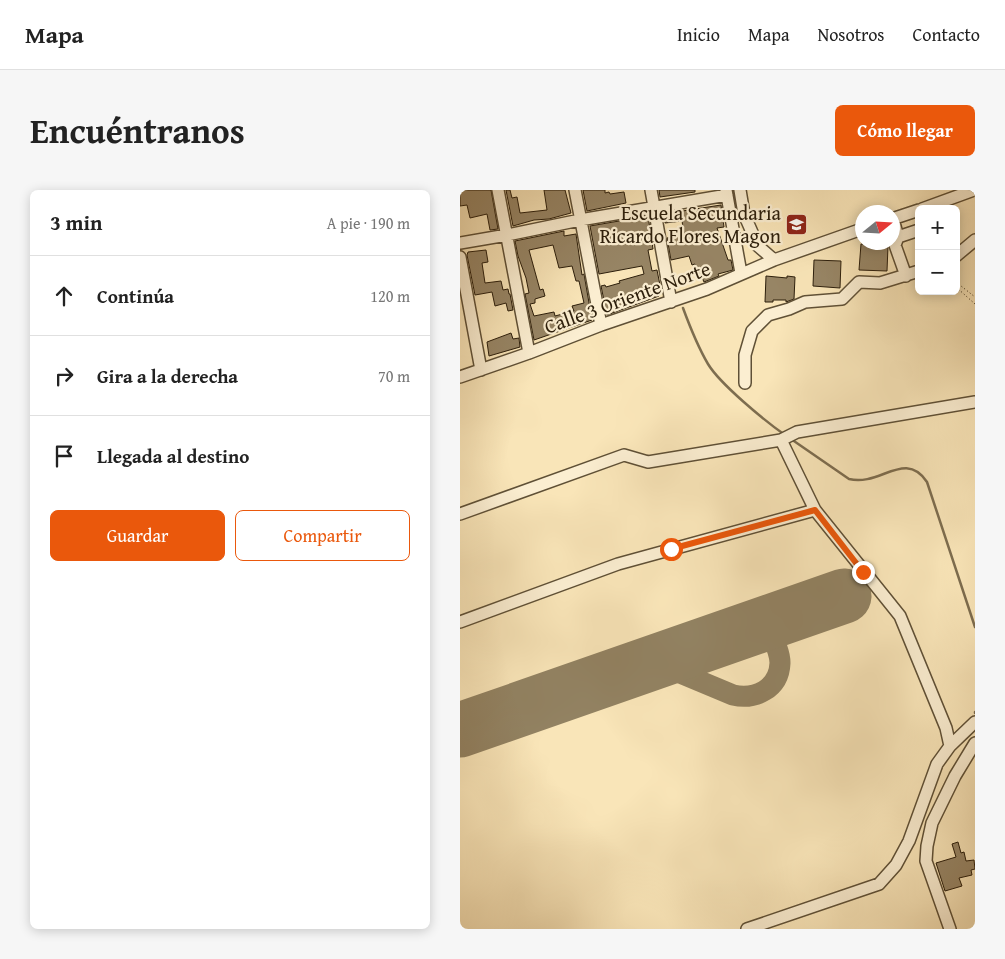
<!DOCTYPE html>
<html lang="es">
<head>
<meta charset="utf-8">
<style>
	:root { --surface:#fff; --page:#f6f6f6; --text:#222; --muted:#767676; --line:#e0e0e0; --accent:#ea580c }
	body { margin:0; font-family:"Gentium Book Plus",serif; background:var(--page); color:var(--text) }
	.controls { position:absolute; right:15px; top:15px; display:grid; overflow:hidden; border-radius:8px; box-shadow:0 2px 12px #0003 }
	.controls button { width:45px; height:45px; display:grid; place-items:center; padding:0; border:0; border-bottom:1px solid var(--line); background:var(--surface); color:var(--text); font:25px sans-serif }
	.compass { position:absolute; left:395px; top:15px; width:45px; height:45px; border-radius:50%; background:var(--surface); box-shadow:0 2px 12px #0003; rotate:72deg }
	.stop { position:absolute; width:15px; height:15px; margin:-11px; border:4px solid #ea580c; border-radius:50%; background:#fff }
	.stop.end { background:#ea580c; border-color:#fff; box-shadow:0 1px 5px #0008 }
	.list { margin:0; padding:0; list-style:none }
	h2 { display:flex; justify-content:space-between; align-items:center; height:65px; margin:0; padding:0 20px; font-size:21px }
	h2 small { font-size:16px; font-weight:400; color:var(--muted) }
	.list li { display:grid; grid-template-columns:32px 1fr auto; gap:15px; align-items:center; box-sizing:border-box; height:80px; padding:0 20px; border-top:1px solid var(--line) }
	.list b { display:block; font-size:19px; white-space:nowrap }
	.list em { font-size:16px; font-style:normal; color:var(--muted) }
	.actions { display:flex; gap:10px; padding:15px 20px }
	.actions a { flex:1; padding:11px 0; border:1px solid var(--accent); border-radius:8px; text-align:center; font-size:18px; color:var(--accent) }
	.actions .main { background:var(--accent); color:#fff }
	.icon { flex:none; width:28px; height:28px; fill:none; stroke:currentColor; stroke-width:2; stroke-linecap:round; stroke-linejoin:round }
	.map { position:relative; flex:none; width:515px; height:739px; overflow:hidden; border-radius:8px }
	header { display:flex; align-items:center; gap:30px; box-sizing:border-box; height:70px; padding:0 25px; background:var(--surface); border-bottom:1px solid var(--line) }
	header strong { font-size:24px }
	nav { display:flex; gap:28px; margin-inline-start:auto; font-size:18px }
	.intro { display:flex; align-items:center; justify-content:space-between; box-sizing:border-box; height:120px; padding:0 30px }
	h1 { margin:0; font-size:35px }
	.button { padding:12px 22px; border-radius:8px; background:var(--accent); color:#fff; font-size:18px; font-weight:700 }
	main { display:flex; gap:30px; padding:0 30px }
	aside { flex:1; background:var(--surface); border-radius:8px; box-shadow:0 2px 12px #0003 }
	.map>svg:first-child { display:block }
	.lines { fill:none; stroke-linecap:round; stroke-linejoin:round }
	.stream { stroke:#7d6d4f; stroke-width:2.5 }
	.taxiway { stroke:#928262; stroke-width:21 }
	.runway { stroke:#928262; stroke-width:55 }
	.building { fill:#978565; stroke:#2c1e0b; fill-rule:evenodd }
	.minor-casing { stroke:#5f5036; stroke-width:14 }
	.path { stroke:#2c1e0b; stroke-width:1; stroke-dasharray:1 2.5; stroke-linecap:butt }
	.minor { stroke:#fbeed1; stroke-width:11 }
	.route { stroke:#ea580c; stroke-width:6 }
	.labels { text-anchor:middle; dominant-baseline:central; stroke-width:4.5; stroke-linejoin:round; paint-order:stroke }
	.poi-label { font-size:20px; fill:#2c1e0b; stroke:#fbeed1; text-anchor:end }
	.street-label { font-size:20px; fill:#2c1e0b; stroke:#fbeed1 }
</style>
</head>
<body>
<header>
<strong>Mapa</strong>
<nav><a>Inicio</a><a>Mapa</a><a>Nosotros</a><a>Contacto</a></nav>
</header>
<div class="intro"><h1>Encuéntranos</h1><a class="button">Cómo llegar</a></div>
<main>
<aside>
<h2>3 min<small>A pie · 190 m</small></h2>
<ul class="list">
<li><svg class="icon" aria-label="ahead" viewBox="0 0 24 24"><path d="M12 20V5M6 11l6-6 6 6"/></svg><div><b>Continúa</b></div><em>120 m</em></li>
<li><svg class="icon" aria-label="right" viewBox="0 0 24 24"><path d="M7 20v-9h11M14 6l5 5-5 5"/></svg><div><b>Gira a la derecha</b></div><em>70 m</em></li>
<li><svg class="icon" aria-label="arrive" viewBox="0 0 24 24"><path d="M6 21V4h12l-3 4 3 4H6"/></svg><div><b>Llegada al destino</b></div></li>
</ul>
<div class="actions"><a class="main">Guardar</a><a>Compartir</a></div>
</aside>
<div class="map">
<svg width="515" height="739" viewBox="0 0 515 739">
	<rect width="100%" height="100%" fill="#f9e5b8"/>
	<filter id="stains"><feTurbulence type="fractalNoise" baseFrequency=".004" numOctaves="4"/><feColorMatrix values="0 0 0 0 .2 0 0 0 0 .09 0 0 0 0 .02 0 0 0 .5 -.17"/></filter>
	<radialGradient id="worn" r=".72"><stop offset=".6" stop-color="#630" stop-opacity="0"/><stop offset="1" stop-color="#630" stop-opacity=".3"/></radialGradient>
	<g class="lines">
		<path class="stream" d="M 223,118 C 230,137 238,157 248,174 C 260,194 305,231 325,245
			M 331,249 L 389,289 C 420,297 445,259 467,292 L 515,437
			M 515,523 L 515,522"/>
		<path class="taxiway" d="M 194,472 L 273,505 C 295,510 319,499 320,473 C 320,460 311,445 306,433"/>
		<path class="runway" d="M 0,540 L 384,406"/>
	</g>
	<path class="building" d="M 0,0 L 31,0 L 38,39 L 30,40 L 27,24 L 10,28 L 7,15 L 0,16 Z
		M 46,0 L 50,0 L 52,8 L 57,7 L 60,23 L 87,20 L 84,0 L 105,0 L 111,23 L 89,29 L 74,30 L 53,36 Z
		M 123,0 L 145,0 L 145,3 L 149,2 L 150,4 L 164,2 L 166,13 L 127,21 Z
		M 199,0 L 235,0 L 235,2 L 200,7 Z
		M 261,15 L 264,37 L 257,38 L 268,70 L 271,70 L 273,80 L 258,84 L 259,86 L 244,92 L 240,83 L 236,84 L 235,74 L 232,75 L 229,66 L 211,70 L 207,48 L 224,44 L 222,31 L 205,33 L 203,24 Z
		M 188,26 L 193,59 L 188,60 L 192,81 L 197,80 L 201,100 L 198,101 L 199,106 L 147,125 L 141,96 L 145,95 L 146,97 L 160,93 L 159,91 L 184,84 L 182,76 L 139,84 L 130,36 Z
		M 104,41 L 104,46 L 116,44 L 122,85 L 124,84 L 132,130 L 74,150 L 65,104 L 69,103 L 66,88 L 58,66 L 55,51 ZM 93,55 L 99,78 L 112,76 L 116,91 L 119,91 L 124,113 L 112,116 L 114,121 L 95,126 L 94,122 L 74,126 L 70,114 L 75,113 L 75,109 L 85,106 L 83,99 L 80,100 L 69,60 Z
		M 401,54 L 428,56 L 427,81 L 399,80 Z
		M 26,60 L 28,72 L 22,73 L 25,93 L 41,91 L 43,100 L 48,99 L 49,104 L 50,104 L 53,120 L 48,121 L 46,113 L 35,116 L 32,102 L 15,105 L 7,65 L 8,62 Z
		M 354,70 L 381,71 L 380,98 L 353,96 Z
		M 306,86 L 327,88 L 327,86 L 335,87 L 334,109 L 326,112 L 326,110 L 313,110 L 313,112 L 305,112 Z
		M 51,143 L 53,149 L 59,148 L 60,157 L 29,166 L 27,152 Z
		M 498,652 L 501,663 L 504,662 L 506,671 L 514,670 L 515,679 L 511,680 L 512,685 L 499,688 L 502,696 L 485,701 L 476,673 L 496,667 L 492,654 Z"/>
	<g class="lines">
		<defs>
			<path id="minor" d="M 38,0 L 69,163
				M 115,0 L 141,135
				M 191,0 L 211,112
				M 266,0 L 281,83
				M 280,0 L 284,24 L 298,56 L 314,70
				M 462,19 L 514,0
				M 432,29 L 459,20
				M 433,29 L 438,47 L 435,55 L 446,86
				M 438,47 L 459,40
				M 0,53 L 47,45 L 120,30 L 267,5
				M 496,66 L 515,50
				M 0,67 L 21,180
				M 0,187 L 69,163 L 141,135 L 247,99 L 314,70 L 402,39
				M 285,193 L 285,165 L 292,141 L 308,125 L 329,119 L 345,112 L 382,109 L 399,92 L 420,93 L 459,81
				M 321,250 L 355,320 L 440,426 L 486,538 L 490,556
				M 0,324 L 164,265 L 188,272 L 321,250 L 337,242 L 515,212
				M 0,432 L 158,374 L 355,320
				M 287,739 L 419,694 L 436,675 L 449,651 L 477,574 L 490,556 L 515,532
				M 490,739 L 466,671 L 467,656 L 472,633 L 495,586 L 515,553"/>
		</defs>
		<use href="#minor" class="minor-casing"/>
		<path class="path" d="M 496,92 L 515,107
			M 496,97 L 515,114"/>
		<use href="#minor" class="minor"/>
	</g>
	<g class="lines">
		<path class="route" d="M 211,359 L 355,320 L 403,382"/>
	</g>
	<defs>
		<symbol id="school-square" viewBox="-11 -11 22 22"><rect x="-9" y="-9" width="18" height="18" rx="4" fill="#8f2418" stroke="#fbeed1"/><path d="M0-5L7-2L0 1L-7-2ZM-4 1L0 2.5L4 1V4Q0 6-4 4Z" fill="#fff"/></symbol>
	</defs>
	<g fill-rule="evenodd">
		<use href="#school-square" x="324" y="22" width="25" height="25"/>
	</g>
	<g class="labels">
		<g class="poi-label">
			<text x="321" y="22">Escuela Secundaria<tspan x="321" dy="23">Ricardo Flores Magon</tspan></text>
		</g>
		<g class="street-label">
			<text transform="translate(167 107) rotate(-20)">Calle 3 Oriente Norte</text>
		</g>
	</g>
	<rect width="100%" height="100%" filter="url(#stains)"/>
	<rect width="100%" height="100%" fill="url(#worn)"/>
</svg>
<div class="controls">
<button>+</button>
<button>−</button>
</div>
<svg class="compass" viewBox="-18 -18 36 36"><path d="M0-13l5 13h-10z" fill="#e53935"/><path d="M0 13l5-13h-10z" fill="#767676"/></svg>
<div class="stop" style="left:211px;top:359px"></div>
<div class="stop end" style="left:403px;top:382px"></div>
</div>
</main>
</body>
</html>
